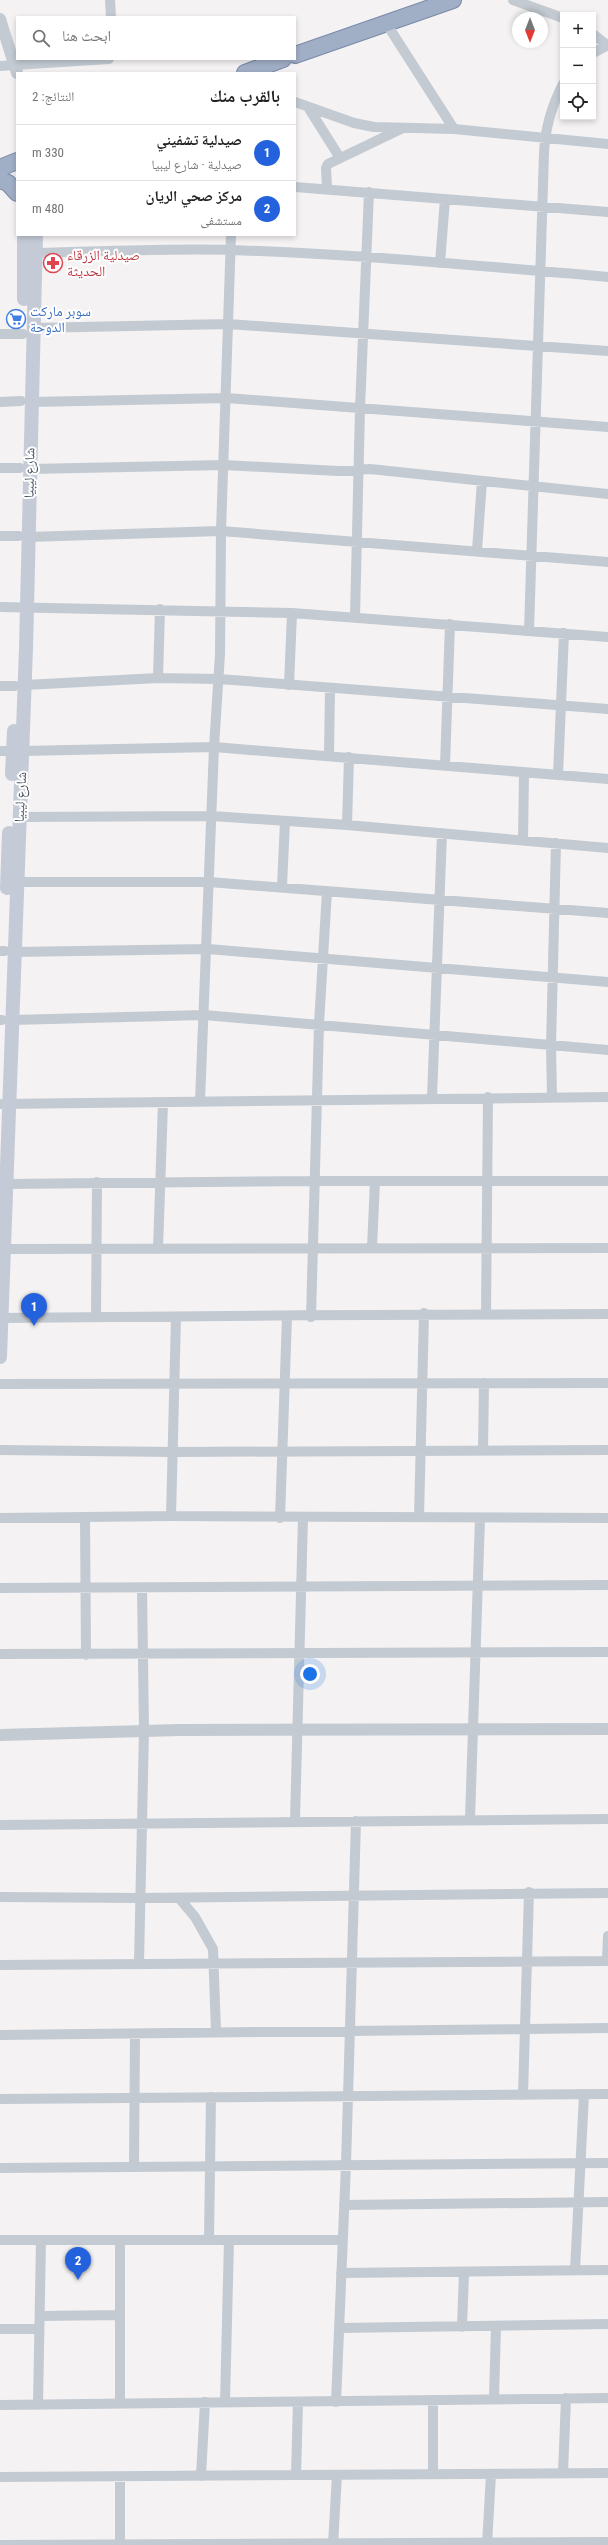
<!DOCTYPE html>
<html lang="ar">
<head>
<meta charset="utf-8">
<style>
	:root { --surface:#fff; --page:#f2f2f2; --text:#222; --muted:#767676; --line:#e0e0e0; --accent:#2461dc }
	body { margin:0; font-family:"Roboto Condensed","Noto Naskh Arabic",sans-serif; background:var(--page); color:var(--text); direction:rtl }
	.controls { position:absolute; right:12px; top:12px; display:grid; overflow:hidden; border-radius:0px; box-shadow:0 2px 6px #0003 }
	.controls button { width:36px; height:36px; display:grid; place-items:center; padding:0; border:0; border-bottom:1px solid var(--line); background:var(--surface); color:var(--text); font:20px sans-serif }
	.compass { position:absolute; left:512px; top:12px; width:36px; height:36px; border-radius:50%; background:var(--surface); box-shadow:0 2px 6px #0003; rotate:180deg }
	.you { position:absolute; left:310px; top:1674px; width:14px; height:14px; margin:-10px; border:3px solid #fff; border-radius:50%; background:#1a73e8; box-shadow:0 0 0 6px #1a73e833 }
	.badge { display:grid; place-items:center; width:26px; height:26px; border-radius:50%; background:var(--accent); color:#fff; font-size:13px; font-weight:700 }
	.pin { position:absolute; translate:-50% -33px; filter:drop-shadow(0 1px 2px #0008) }
	.pin::after { content:''; position:absolute; top:21px; width:14px; height:12px; background:inherit; clip-path:polygon(0 0,100% 0,50% 100%) }
	.list { margin:0; padding:0; list-style:none }
	h2 { display:flex; justify-content:space-between; align-items:center; height:52px; margin:0; padding:0 16px; font-size:17px }
	h2 small { font-size:13px; font-weight:400; color:var(--muted) }
	.list li { display:grid; grid-template-columns:26px 1fr auto; gap:12px; align-items:center; box-sizing:border-box; height:56px; padding:0 16px; border-top:1px solid var(--line) }
	.list b { display:block; font-size:15px; white-space:nowrap }
	.list p { margin:0; font-size:13px; white-space:nowrap; color:var(--muted) }
	.list em { font-size:13px; font-style:normal; color:var(--muted) }
	.icon { flex:none; width:22px; height:22px; fill:none; stroke:currentColor; stroke-width:2; stroke-linecap:round; stroke-linejoin:round }
	.map { position:relative; flex:none; width:608px; height:2545px; overflow:hidden; direction:ltr }
	.search { position:absolute; background:var(--surface); box-shadow:0 2px 6px #0003; left:16px; top:16px; width:280px; height:44px; display:flex; align-items:center; gap:10px; box-sizing:border-box; padding:0 14px; border-radius:0px; color:var(--muted); font-size:15px }
	.panel { position:absolute; background:var(--surface); box-shadow:0 2px 6px #0003; left:16px; top:72px; width:280px; height:164px; border-radius:0px; direction:rtl }
	.map>svg:first-child { display:block }
	.lines { fill:none; stroke-linecap:round; stroke-linejoin:round }
	.trunk-casing { stroke:#788aa9; stroke-width:18 }
	.minor { stroke:#c3cad2; stroke-width:10 }
	.tertiary { stroke:#c3cad2; stroke-width:12 }
	.secondary { stroke:#c4cbd7; stroke-width:14 }
	.trunk { stroke:#a0aec6; stroke-width:16 }
	.labels { text-anchor:middle; dominant-baseline:central; stroke-width:4; stroke-linejoin:round; paint-order:stroke }
	.health-label { font-size:14px; fill:#be3a42; stroke:#fff; text-anchor:start }
	.shop-label { font-size:14px; fill:#366cbe; stroke:#fff; text-anchor:start }
	.street-label { font-size:14px; fill:#4a535e; stroke:#fff }
</style>
</head>
<body>
<div class="map">
<svg width="608" height="2545" viewBox="0 0 608 2545">
	<rect width="100%" height="100%" fill="#f4f2f2"/>
	<g class="lines">
		<defs>
			<path id="trunk" d="M 295,55 L 453,0
				M 245,73 L 283,59
				M 0,168 L 17,161
				M 0,180 L 8,183 L 17,193"/>
		</defs>
		<use href="#trunk" class="trunk-casing"/>
		<path class="minor" d="M 110,0 L 111,17
			M 513,0 L 563,18
			M 386,23 L 454,129
			M 593,34 L 607,45
			M 593,53 L 608,45
			M 0,66 L 109,59
			M 295,102 L 354,123 L 374,127 L 454,129 L 608,144
			M 308,107 L 340,158
			M 295,187 L 608,212
			M 327,188 L 326,168 L 328,164 L 403,128
			M 35,253 C 100,252 166,248 231,250 C 357,254 483,266 608,277
			M 440,263 L 445,199
			M 33,328 L 228,324 L 608,351
			M 0,334 L 23,334
			M 0,402 L 21,401
			M 31,402 L 227,398 L 608,427
			M 0,468 L 20,468
			M 30,469 L 224,465 L 338,471 L 370,469 L 608,494
			M 0,536 L 19,536
			M 28,537 L 221,531 L 608,562
			M 477,550 L 482,481
			M 0,607 L 292,613 L 608,637
			M 355,617 L 360,409 L 369,192
			M 529,631 L 544,153 C 545,130 552,105 563,84
			M 158,678 L 160,609
			M 25,685 L 158,678 L 219,679 L 608,709
			M 289,685 L 292,613
			M 0,686 L 15,686
			M 0,751 L 13,751
			M 22,751 L 214,747 L 608,779
			M 329,755 L 330,688
			M 445,765 L 450,624
			M 558,775 L 564,633
			M 19,817 L 212,816 L 347,825 L 608,848
			M 347,825 L 349,757
			M 523,840 L 524,773
			M 17,882 L 209,882 L 608,913
			M 282,886 L 285,821
			M 0,951 L 5,951
			M 14,952 L 208,949 L 608,982
			M 0,1020 L 2,1020
			M 11,1020 L 204,1015 L 608,1050
			M 552,1097 L 551,1046 L 556,843
			M 432,1098 L 442,833
			M 200,1101 L 214,747 L 220,654 L 221,531 L 231,235
			M 0,1104 L 608,1097
			M 5,1184 L 316,1181 L 608,1181
			M 372,1248 L 375,1181
			M 3,1249 L 608,1248
			M 158,1249 L 163,1103
			M 486,1314 L 488,1097
			M 96,1317 L 97,1182
			M 311,1317 L 319,1024 L 327,891
			M 1,1318 C 203,1315 406,1315 608,1314
			M 0,1384 L 608,1383
			M 0,1450 L 174,1452 L 608,1450
			M 483,1450 L 484,1383
			M 171,1516 L 176,1317
			M 419,1517 L 424,1313
			M 0,1518 L 171,1516 L 608,1518
			M 85,1518 L 86,1655
			M 280,1518 L 287,1317
			M 0,1588 L 608,1585
			M 0,1654 L 608,1652
			M 470,1819 L 480,1518
			M 295,1820 L 303,1518
			M 0,1825 L 608,1819
			M 0,1897 L 139,1898 L 608,1893
			M 179,1898 L 195,1917 L 213,1949 L 216,2031
			M 607,1961 L 608,1936
			M 139,1963 L 144,1730 L 142,1588
			M 0,1965 L 608,1961
			M 0,2035 L 608,2028
			M 523,2095 L 529,1892
			M 0,2099 L 608,2094
			M 134,2166 L 135,2034
			M 0,2168 L 608,2163
			M 344,2205 L 608,2202
			M 209,2239 L 211,2097
			M 0,2240 L 343,2240
			M 575,2270 L 584,2095
			M 341,2273 L 608,2270
			M 40,2316 L 120,2315
			M 462,2327 L 464,2273
			M 340,2328 L 608,2324
			M 0,2329 L 39,2329
			M 494,2398 L 496,2326
			M 433,2400 L 433,2474
			M 225,2402 L 229,2240
			M 336,2402 L 346,2165 L 356,1821
			M 120,2403 L 120,2240
			M 0,2405 L 608,2398
			M 38,2405 L 41,2240
			M 563,2473 L 566,2398
			M 296,2475 L 298,2402
			M 201,2476 L 205,2402
			M 0,2477 L 608,2473
			M 0,2545 L 608,2542
			M 120,2545 L 120,2477
			M 333,2545 L 337,2475
			M 487,2545 L 491,2474"/>
		<path class="tertiary" d="M 0,19 L 17,73
			M 0,1735 L 180,1730 L 608,1729"/>
		<path class="secondary" d="M 24,299 L 24,235
			M 12,774 L 14,731
			M 7,888 L 9,833
			M 0,1357 L 26,648 L 36,235"/>
		<use href="#trunk" class="trunk"/>
	</g>
	<defs>
		<symbol id="pharmacy-ring" viewBox="-11 -11 22 22"><circle r="9.5" fill="#fff" stroke="#e0444e" stroke-width="1.5"/><path d="M-2-6h4v4h4v4h-4v4h-4v-4h-4v-4h4Z" fill="#e0444e"/></symbol>
		<symbol id="supermarket-ring" viewBox="-11 -11 22 22"><circle r="9.5" fill="#fff" stroke="#3f7fe0" stroke-width="1.5"/><path d="M-6-5.5h2.5l.6 2H6L4.5 2H-2.5L-4.4-4H-6ZM-1.5 3.2a1.3 1.3 0 1 0 .1 0ZM3 3.2a1.3 1.3 0 1 0 .1 0Z" fill="#3f7fe0"/></symbol>
	</defs>
	<g fill-rule="evenodd">
		<use href="#pharmacy-ring" x="42" y="252" width="22" height="22"/>
		<use href="#supermarket-ring" x="5" y="308" width="22" height="22"/>
	</g>
	<g class="labels">
		<g class="health-label">
			<text x="67" y="255">صيدلية الزرقاء<tspan x="67" dy="16">الحديثة</tspan></text>
		</g>
		<g class="shop-label">
			<text x="30" y="311">سوبر ماركت<tspan x="30" dy="16">الدوحة</tspan></text>
		</g>
		<g class="street-label">
			<text transform="translate(29 473) rotate(-89)">شارع ليبيا</text>
			<text transform="translate(20 797) rotate(-87)">شارع ليبيا</text>
		</g>
	</g>
</svg>
<div class="controls">
<button>+</button>
<button>−</button>
<button><svg class="icon" aria-label="locate" viewBox="0 0 24 24"><circle cx="12" cy="12" r="6"/><path d="M12 2v4M12 18v4M2 12h4M18 12h4"/></svg></button>
</div>
<svg class="compass" viewBox="-18 -18 36 36"><path d="M0-13l5 13h-10z" fill="#e53935"/><path d="M0 13l5-13h-10z" fill="#767676"/></svg>
<div class="you"></div>
<div class="pin badge" style="left:34px;top:1326px">1</div>
<div class="pin badge" style="left:78px;top:2280px">2</div>
<div class="search"><svg class="icon" aria-label="search" viewBox="0 0 24 24"><circle cx="10" cy="10" r="6"/><path d="M15 15l6 6"/></svg>ابحث هنا</div>
<section class="panel">
<h2>بالقرب منك<small>النتائج: 2</small></h2>
<ul class="list">
<li><span class="badge">1</span><div><b>صيدلية تشفيني</b><p>صيدلية · شارع ليبيا</p></div><em>330 m</em></li>
<li><span class="badge">2</span><div><b>مركز صحي الريان</b><p>مستشفى</p></div><em>480 m</em></li>
</ul>
</section>
</div>
</body>
</html>
